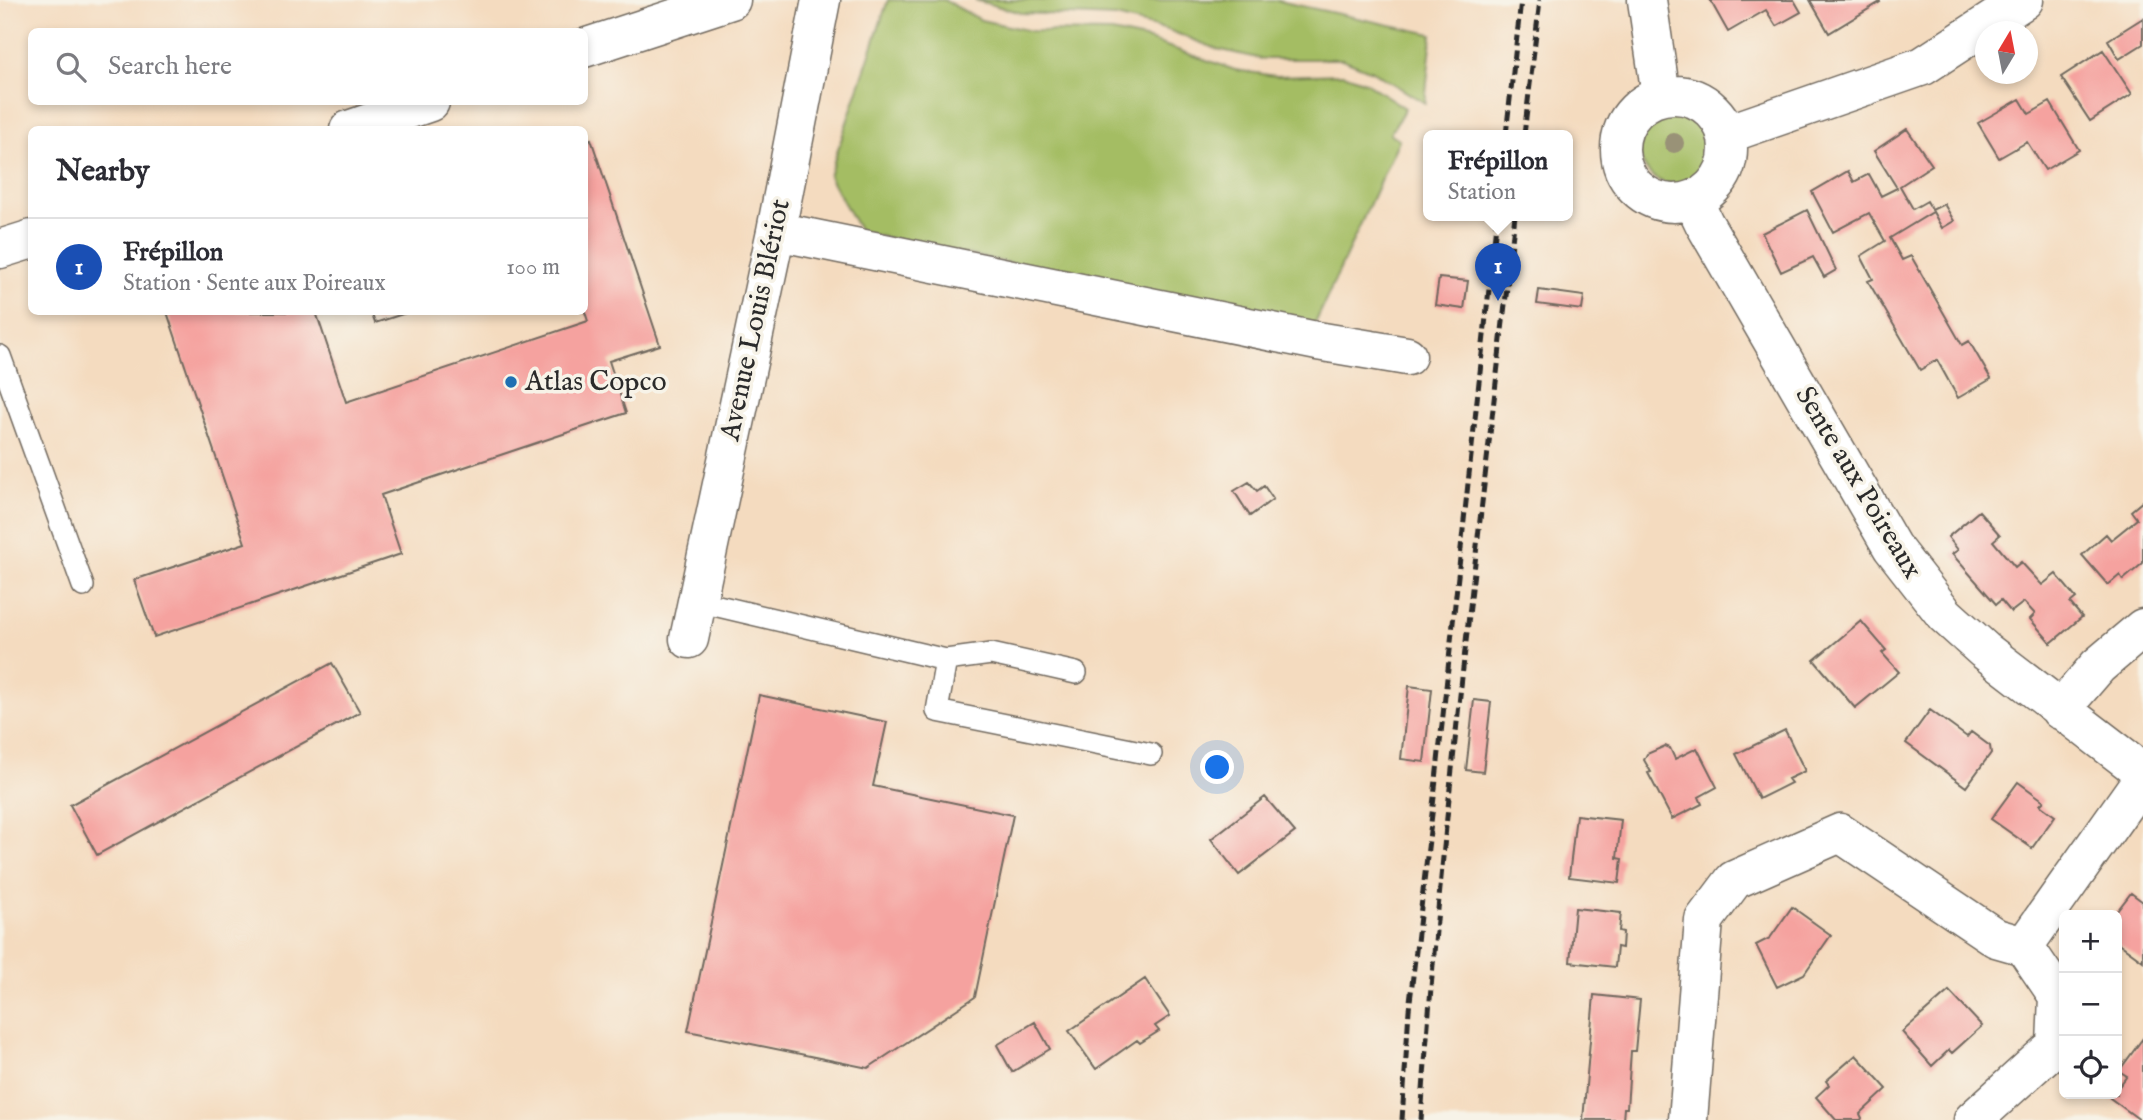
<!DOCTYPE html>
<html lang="en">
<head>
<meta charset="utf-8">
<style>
	:root { --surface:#fff; --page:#f7f7f7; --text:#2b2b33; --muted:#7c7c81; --line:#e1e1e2; --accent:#7c3aed }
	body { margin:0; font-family:"IM FELL English",serif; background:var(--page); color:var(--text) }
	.controls { position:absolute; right:21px; bottom:21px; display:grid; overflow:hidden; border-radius:10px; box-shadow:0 4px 10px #0003 }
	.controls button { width:63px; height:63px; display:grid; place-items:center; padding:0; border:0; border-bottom:2px solid var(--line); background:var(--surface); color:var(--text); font:35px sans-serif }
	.compass { position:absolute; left:1975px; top:21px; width:63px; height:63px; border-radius:50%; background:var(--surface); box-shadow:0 4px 10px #0003; rotate:10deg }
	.you { position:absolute; left:1218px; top:768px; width:24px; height:24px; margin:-18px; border:5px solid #fff; border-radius:50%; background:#1a73e8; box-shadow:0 0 0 10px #1a73e833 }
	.badge { display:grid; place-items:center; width:46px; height:46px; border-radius:50%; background:var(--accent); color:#fff; font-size:23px; font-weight:700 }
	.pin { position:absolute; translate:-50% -58px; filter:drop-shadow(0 2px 4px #0008) }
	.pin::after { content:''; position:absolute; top:37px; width:24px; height:21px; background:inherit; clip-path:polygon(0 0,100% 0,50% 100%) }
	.popup { position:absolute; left:1423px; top:130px; width:150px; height:91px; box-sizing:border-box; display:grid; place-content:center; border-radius:10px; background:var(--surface); filter:drop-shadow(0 2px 5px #0005); font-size:23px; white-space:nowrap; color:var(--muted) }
	.popup b { font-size:26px; color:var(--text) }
	.popup::after { content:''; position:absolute; left:50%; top:100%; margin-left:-14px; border:14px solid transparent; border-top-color:var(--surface) }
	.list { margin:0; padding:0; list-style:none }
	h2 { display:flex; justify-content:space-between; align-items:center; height:91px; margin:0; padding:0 28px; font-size:30px }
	h2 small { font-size:23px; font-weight:400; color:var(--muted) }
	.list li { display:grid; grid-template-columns:46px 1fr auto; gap:21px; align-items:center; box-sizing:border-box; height:98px; padding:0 28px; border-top:2px solid var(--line) }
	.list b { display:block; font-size:26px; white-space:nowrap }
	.list p { margin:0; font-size:23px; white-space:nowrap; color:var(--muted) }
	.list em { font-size:23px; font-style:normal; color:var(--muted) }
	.icon { flex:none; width:38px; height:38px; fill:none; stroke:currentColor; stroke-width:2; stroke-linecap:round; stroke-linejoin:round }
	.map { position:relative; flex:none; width:2143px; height:1120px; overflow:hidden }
	.search { position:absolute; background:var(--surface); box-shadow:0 4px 10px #0003; left:28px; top:28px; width:560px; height:77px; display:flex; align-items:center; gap:18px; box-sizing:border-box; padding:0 24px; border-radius:10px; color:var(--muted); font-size:26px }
	.panel { position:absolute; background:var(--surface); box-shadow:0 4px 10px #0003; left:28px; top:126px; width:560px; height:189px; border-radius:10px }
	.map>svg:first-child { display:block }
	.green { fill:#a4bd63; stroke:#687447; stroke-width:2 }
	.building { fill:#f5a29f }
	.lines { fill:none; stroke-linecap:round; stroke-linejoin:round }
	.lane-casing { stroke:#71695f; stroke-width:24 }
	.street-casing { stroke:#71695f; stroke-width:41 }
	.lane { stroke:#fff; stroke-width:21 }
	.street { stroke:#fff; stroke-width:38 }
	.rail { stroke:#2b2b2b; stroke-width:5; stroke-dasharray:10 5; stroke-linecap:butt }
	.tree { fill:#999277 }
	.poi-dot { fill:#1f6fb2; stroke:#f7f3e8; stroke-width:2.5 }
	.labels { text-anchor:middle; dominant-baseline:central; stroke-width:7; stroke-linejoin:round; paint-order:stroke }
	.street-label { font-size:28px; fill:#2b2b2b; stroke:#f7f3e8 }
	.poi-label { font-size:28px; fill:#2b2b2b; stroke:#f7f3e8; text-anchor:start }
</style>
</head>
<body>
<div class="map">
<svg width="2143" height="1120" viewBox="0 0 2143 1120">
	<rect width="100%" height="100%" fill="#f7f3e8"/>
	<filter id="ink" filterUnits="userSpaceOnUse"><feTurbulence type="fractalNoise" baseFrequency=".0143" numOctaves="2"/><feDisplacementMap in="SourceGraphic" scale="14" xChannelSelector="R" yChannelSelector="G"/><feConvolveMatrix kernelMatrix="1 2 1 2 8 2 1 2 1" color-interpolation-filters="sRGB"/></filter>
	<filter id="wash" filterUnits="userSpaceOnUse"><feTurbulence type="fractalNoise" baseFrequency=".00686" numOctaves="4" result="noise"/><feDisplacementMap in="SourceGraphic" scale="28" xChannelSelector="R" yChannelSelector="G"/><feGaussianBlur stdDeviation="1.57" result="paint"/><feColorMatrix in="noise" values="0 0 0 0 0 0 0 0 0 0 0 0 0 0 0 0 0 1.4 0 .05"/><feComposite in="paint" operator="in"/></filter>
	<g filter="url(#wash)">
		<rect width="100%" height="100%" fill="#f4dbbf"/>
		<path class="green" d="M 888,0 L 944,0 L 981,20 L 1031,31 L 1112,32 L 1149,40 L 1235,70 L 1276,76 L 1344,74 L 1365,82 L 1405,108 L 1390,134 L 1399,140 L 1314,326 L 860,232 L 829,176 Z
			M 975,0 L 1274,0 L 1432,34 L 1425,103 L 1372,71 L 1342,59 L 1262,59 L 1217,49 L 1168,30 L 1116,17 L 1021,13 Z
			M1640 150a34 34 0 1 1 68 0a34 34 0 1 1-68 0Z"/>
		<g id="blocks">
			<path class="building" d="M 1710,0 L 1794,0 L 1801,12 L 1776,26 L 1766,10 L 1728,32 Z
				M 1810,0 L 1879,0 L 1880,2 L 1829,33 Z
				M 2143,18 L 2143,44 L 2119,59 L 2108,40 Z
				M 2103,50 L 2132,94 L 2090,121 L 2061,77 Z
				M 2020,99 L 2029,114 L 2050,102 L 2079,150 L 2045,170 L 2027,142 L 1999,158 L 1978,123 Z
				M 1907,129 L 1932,165 L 1900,186 L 1913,209 L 1927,201 L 1932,210 L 1944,204 L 1954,221 L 1942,228 L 1933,212 L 1890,238 L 1902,260 L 1911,256 L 1962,345 L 1969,341 L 1991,379 L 1958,398 L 1937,360 L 1920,370 L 1868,281 L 1873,279 L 1861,256 L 1885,241 L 1869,213 L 1833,232 L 1812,192 L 1848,171 L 1854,182 L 1869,174 L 1881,196 L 1897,188 L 1874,151 Z
				M 591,139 L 660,345 L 609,361 L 626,413 L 381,495 L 401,554 L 154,637 L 134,580 L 245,543 L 167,312 L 316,312 L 346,402 L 588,321 L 584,309 L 584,141 Z
				M 1807,210 L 1836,270 L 1824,277 L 1813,257 L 1781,272 L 1762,233 Z
				M 1439,278 L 1468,281 L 1464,309 L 1435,305 Z
				M 1539,290 L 1584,296 L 1582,310 L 1537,304 Z
				M 371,312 L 409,312 L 375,323 Z
				M 1249,482 L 1257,491 L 1264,486 L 1273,499 L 1250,516 L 1234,491 Z
				M 2143,501 L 2143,563 L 2123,580 L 2120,575 L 2108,585 L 2082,555 L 2106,534 L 2111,540 L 2137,519 L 2131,511 Z
				M 1979,511 L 2000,535 L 1993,541 L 2015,567 L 2021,562 L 2042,585 L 2056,574 L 2076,598 L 2070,603 L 2082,617 L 2051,643 L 2030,619 L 2035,614 L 2024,602 L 2011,612 L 2001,600 L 1996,604 L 1952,554 L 1958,550 L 1948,537 Z
				M 1861,621 L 1886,650 L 1882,653 L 1899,672 L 1855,708 L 1814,660 Z
				M 332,663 L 360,712 L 97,855 L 70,805 Z
				M 1409,686 L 1432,689 L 1424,762 L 1401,759 Z
				M 759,695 L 887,722 L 873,786 L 1013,815 L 975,997 L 868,1068 L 688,1031 Z
				M 1474,700 L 1491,702 L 1483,772 L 1466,770 Z
				M 1930,710 L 1967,737 L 1971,732 L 1990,746 L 1991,753 L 1966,787 L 1906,743 Z
				M 1785,730 L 1805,771 L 1788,779 L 1791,783 L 1759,799 L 1736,754 Z
				M 1665,746 L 1670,748 L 1675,759 L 1697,748 L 1717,787 L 1699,797 L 1702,804 L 1672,819 L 1648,773 L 1651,772 L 1644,760 L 1647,754 Z
				M 2018,782 L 2044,801 L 2040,805 L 2055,816 L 2032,848 L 1991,819 Z
				M 1265,797 L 1295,832 L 1239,875 L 1211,839 Z
				M 1576,815 L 1621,820 L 1617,858 L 1622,859 L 1619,883 L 1569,877 Z
				M 2131,893 L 2143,902 L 2143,961 L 2117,942 L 2117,915 L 2114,915 Z
				M 1792,907 L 1831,935 L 1804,974 L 1777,987 L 1756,945 L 1770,938 Z
				M 1575,908 L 1621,913 L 1619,931 L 1623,932 L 1622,948 L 1617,947 L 1615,967 L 1570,962 Z
				M 1145,979 L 1170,1016 L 1155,1026 L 1159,1031 L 1140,1043 L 1137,1040 L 1096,1069 L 1069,1031 Z
				M 1949,991 L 1982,1026 L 1952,1053 L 1949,1050 L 1932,1066 L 1902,1032 Z
				M 1594,995 L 1640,1000 L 1635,1051 L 1631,1051 L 1627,1108 L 1624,1108 L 1623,1120 L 1583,1120 Z
				M 1035,1022 L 1050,1049 L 1012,1072 L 997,1045 Z
				M 2143,1038 L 2143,1120 L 2140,1120 L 2110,1098 L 2113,1094 L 2117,1094 L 2117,1089 L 2127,1076 L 2119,1071 Z
				M 1856,1055 L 1887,1089 L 1860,1114 L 1862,1118 L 1861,1120 L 1836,1120 L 1816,1097 L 1829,1085 L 1826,1081 Z"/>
		</g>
	</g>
	<g filter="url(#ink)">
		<use href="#blocks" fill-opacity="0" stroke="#71695f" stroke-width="2"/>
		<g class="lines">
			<defs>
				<path id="lane" d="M 0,356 L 83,586
					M 697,601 L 946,660 L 991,654 L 1076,673
					M 946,660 L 937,711 L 1151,754"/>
				<path id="street" d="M 1647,0 L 1661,96
					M 584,48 L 731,0
					M1620 149a54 54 0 1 1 108 0a54 54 0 1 1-108 0Z
					M 349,130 L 430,102
					M 1727,134 L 1923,66 L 2024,0
					M 1693,200 L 1704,223 L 1892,547 L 1945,615 L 1984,650 L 2143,772
					M 776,231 L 1317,341 L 1407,356
					M 0,249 L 32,239
					M 689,639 L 776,231 L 821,0
					M 2060,710 L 2098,666 L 2143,628
					M 2024,946 L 2143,778
					M 1688,1120 L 1704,920 L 1734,880 L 1840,833 L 1996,938 L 2024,946 L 2058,996 L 2056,1045 L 1973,1120"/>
			</defs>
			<use href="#lane" class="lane-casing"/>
			<use href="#street" class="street-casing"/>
			<use href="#lane" class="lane"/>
			<use href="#street" class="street"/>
			<path class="rail" d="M 1506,135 L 1521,0
				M 1524,135 L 1540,0
				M 1402,1120 L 1409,1010 L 1436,780 L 1497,215
				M 1421,1120 C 1441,818 1482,516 1515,215"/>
		</g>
		<circle class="tree" cx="1674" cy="143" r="10"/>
	</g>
	<circle class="poi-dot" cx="511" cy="382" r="7"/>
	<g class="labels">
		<g class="street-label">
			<text transform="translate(756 320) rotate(-78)">Avenue Louis Blériot</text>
			<text transform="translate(1858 483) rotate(59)">Sente aux Poireaux</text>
		</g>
		<g class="poi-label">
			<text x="525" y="382">Atlas Copco</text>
		</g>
	</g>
</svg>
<div class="controls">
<button>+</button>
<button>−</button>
<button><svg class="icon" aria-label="locate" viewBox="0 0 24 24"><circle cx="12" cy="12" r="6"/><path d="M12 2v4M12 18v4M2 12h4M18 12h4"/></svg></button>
</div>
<svg class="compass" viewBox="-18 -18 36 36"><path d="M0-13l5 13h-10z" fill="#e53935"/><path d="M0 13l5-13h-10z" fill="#7c7c81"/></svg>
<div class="you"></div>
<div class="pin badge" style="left:1498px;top:301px;background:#1a4fb4">1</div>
<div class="popup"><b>Frépillon</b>Station</div>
<div class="search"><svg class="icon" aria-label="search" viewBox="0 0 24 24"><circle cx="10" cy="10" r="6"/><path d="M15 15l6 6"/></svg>Search here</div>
<section class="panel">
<h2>Nearby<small></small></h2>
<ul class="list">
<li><span class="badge" style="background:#1a4fb4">1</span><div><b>Frépillon</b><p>Station · Sente aux Poireaux</p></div><em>100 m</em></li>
</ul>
</section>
</div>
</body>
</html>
